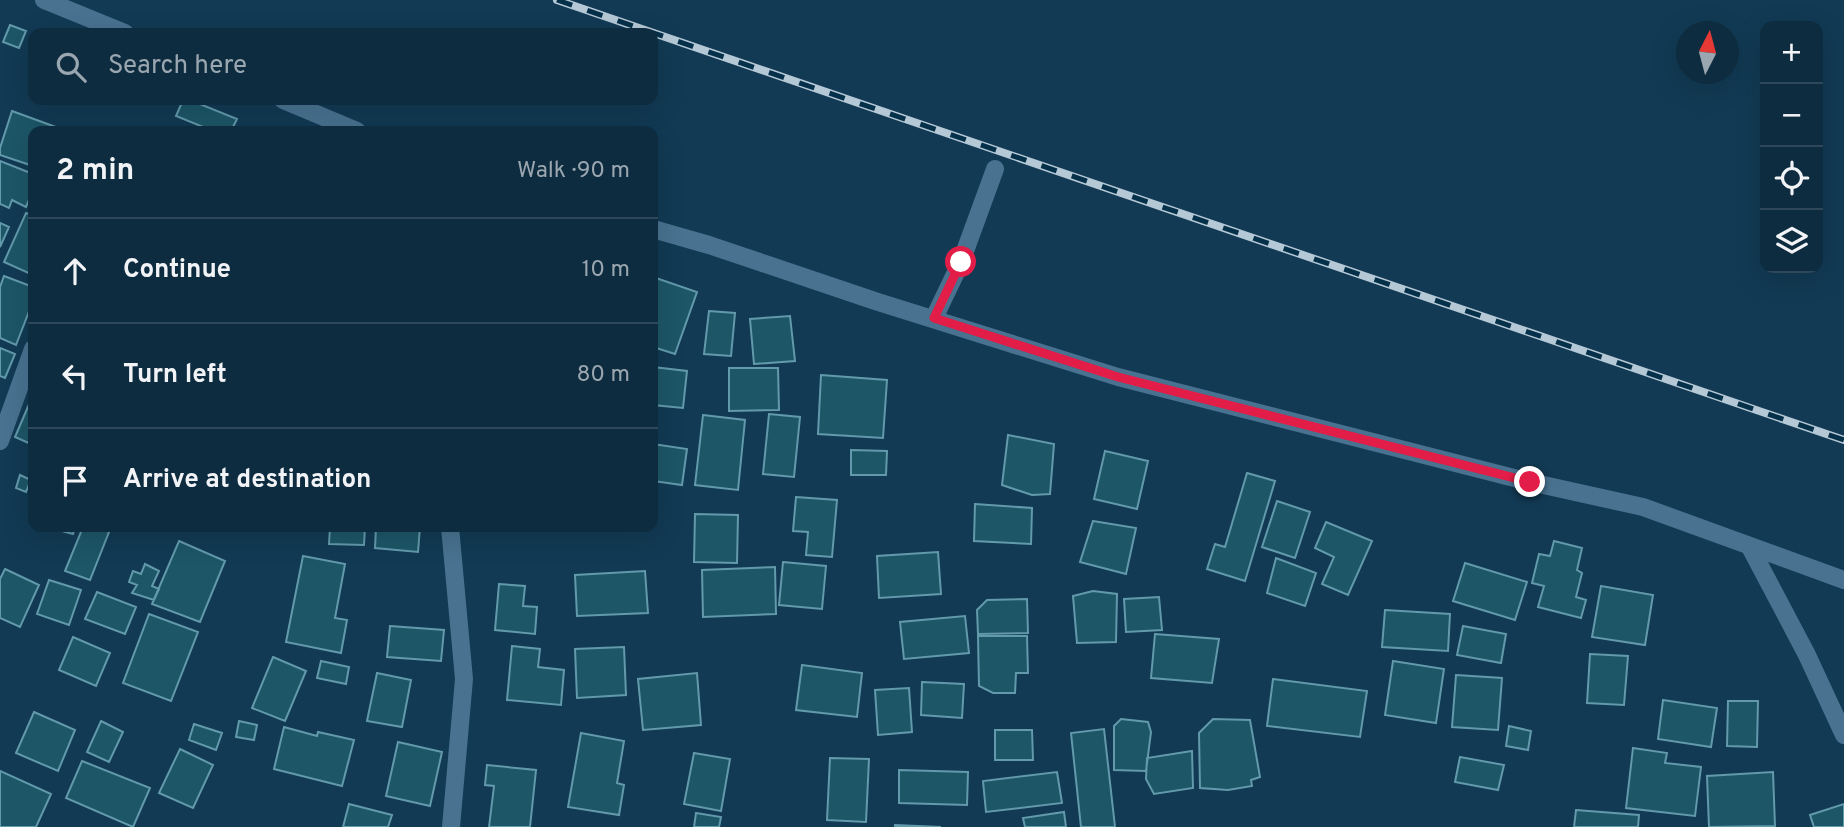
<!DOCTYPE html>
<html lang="en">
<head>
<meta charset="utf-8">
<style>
	:root { --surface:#0e2c3f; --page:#173446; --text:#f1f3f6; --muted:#9ba7b0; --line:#2e4859 }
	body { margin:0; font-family:Overpass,sans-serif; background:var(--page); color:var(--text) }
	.controls { position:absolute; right:21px; top:21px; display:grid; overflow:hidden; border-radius:14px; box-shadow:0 7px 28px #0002 }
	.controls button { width:63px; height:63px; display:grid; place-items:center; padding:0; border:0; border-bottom:2px solid var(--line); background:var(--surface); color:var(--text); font:35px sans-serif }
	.compass { position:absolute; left:1676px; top:21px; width:63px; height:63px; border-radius:50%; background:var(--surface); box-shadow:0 7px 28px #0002; rotate:6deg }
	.stop { position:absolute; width:21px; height:21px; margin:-16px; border:5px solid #e11d48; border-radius:50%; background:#fff }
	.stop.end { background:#e11d48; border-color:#fff; box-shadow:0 2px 7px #0008 }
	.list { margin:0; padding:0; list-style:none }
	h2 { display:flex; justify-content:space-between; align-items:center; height:91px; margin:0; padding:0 28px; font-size:30px }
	h2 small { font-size:23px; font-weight:400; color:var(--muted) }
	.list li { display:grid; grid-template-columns:46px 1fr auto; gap:21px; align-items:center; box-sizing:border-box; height:105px; padding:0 28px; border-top:2px solid var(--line) }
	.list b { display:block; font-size:26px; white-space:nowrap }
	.list em { font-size:23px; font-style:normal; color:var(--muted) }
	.icon { flex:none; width:38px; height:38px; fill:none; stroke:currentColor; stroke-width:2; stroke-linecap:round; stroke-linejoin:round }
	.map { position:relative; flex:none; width:1844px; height:827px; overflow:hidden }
	.search { position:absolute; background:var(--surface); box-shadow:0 7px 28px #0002; left:28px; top:28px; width:630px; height:77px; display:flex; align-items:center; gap:18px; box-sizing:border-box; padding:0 24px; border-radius:14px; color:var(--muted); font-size:26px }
	.panel { position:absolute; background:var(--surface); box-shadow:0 7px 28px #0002; left:28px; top:126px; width:630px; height:406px; border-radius:14px }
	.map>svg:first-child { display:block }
	.building { fill:#1d5667; stroke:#6299ab; stroke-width:2 }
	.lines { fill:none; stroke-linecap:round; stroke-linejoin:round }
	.minor { stroke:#487290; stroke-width:18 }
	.rail-casing { stroke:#b5c8d6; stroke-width:8 }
	.rail { stroke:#053049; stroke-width:5; stroke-dasharray:16; stroke-linecap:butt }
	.route { stroke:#e11d48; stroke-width:9 }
</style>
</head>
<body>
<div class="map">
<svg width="1844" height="827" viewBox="0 0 1844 827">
	<rect width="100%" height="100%" fill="#123a54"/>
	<path class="building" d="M 10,25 L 26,31 L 19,48 L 3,42 Z
		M 183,100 L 190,100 L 237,119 L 231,131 L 213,131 L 176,116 Z
		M 12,111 L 64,130 L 33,131 L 33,166 L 0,155 L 0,148 Z
		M 0,161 L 33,174 L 33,190 L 26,207 L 12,200 L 9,208 L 0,204 Z
		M 26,213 L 33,216 L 33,275 L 4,262 Z
		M 0,223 L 9,227 L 0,247 Z
		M 4,276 L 33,287 L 33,301 L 16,345 L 0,338 L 0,287 Z
		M 653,277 L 697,292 L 675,354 L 653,347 Z
		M 709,311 L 735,313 L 731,356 L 704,354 Z
		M 790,316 L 795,361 L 754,364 L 750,319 Z
		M 0,348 L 15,354 L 5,378 L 0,376 Z
		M 653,367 L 687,371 L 683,408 L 653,405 Z
		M 729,368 L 778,368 L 779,410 L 729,411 Z
		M 821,375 L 887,380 L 883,438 L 818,434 Z
		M 33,395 L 33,445 L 15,437 Z
		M 769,414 L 800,417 L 794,477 L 763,474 Z
		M 703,415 L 745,420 L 738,490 L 695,485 Z
		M 1008,435 L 1054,444 L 1050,494 L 1032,495 L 1002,485 Z
		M 653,444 L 687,449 L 682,485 L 653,481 Z
		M 851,450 L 887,451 L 886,475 L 851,475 Z
		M 1105,451 L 1148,461 L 1137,509 L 1094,499 Z
		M 1247,473 L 1275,481 L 1245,581 L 1207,569 L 1215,544 L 1225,547 Z
		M 20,475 L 31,480 L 26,492 L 16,488 Z
		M 796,497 L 837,500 L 832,557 L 806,555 L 808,532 L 793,531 Z
		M 1277,501 L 1310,512 L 1295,558 L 1262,547 Z
		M 975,504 L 1032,508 L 1031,544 L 974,541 Z
		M 695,514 L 738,515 L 737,563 L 694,562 Z
		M 1093,521 L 1136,528 L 1126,574 L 1080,562 Z
		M 1326,522 L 1372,541 L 1348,595 L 1322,584 L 1334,557 L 1315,548 Z
		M 47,527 L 75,527 L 73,534 Z
		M 83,527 L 97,527 L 109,532 L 90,580 L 65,571 Z
		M 330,527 L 365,527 L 364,545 L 329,544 Z
		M 376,527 L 420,527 L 418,552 L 375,548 Z
		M 179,541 L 225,561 L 200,622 L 152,604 Z
		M 1554,541 L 1582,548 L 1577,570 L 1582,573 L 1576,597 L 1586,600 L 1581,618 L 1538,607 L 1544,586 L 1532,583 L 1539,554 L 1550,556 Z
		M 938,552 L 941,594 L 879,598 L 877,556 Z
		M 303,556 L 345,564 L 335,618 L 347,620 L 341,653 L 286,642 Z
		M 1276,558 L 1316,573 L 1305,606 L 1267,593 Z
		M 783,562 L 826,566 L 822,609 L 779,605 Z
		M 1465,563 L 1527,582 L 1515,620 L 1453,601 Z
		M 145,564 L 159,571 L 152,586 L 159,589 L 154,600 L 132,593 L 137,585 L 129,582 L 133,571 L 141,574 Z
		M 775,567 L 776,614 L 703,617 L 702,570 Z
		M 5,569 L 39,585 L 20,627 L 0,618 L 0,579 Z
		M 645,571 L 648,613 L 577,616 L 575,575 Z
		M 49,580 L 81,590 L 69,625 L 37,614 Z
		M 499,584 L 525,586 L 523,606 L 537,607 L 535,634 L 495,630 Z
		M 1601,586 L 1653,595 L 1645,645 L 1592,637 Z
		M 1093,591 L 1117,594 L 1116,642 L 1077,643 L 1073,596 Z
		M 97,592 L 136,607 L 125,634 L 85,619 Z
		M 1159,597 L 1162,630 L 1126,632 L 1124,599 Z
		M 1027,599 L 1028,633 L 978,634 L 977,610 L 987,600 Z
		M 1385,610 L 1450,614 L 1448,651 L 1382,647 Z
		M 149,614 L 198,632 L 171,701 L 123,683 Z
		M 965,616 L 969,653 L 904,659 L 900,622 Z
		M 390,626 L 444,630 L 441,661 L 387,657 Z
		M 1463,626 L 1506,634 L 1501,663 L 1457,655 Z
		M 1155,634 L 1219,639 L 1212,683 L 1151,678 Z
		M 978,636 L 1027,636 L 1028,673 L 1016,673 L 1015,693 L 993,693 L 979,686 Z
		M 73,637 L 110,653 L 96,686 L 59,670 Z
		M 512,646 L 540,649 L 538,667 L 564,670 L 561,705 L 507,700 Z
		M 624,647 L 626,695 L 577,698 L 575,649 Z
		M 1590,654 L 1628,656 L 1624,705 L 1587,703 Z
		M 273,657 L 306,671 L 285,721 L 252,708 Z
		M 321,661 L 349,667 L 346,684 L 317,678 Z
		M 1393,661 L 1444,669 L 1436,723 L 1385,715 Z
		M 802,665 L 862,673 L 857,717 L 796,710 Z
		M 377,673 L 411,680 L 402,727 L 367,721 Z
		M 697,673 L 701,725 L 643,730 L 638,679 Z
		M 1456,675 L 1502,678 L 1498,730 L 1452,727 Z
		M 1273,679 L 1367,691 L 1360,737 L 1267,726 Z
		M 922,682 L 964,684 L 962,718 L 921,715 Z
		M 909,688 L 912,732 L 878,735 L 875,690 Z
		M 1663,700 L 1717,708 L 1711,747 L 1658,739 Z
		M 1728,701 L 1758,701 L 1757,747 L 1727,746 Z
		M 34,712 L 75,730 L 58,771 L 16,753 Z
		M 1121,719 L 1148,722 L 1151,732 L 1146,771 L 1114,770 L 1114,726 Z
		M 1213,719 L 1250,720 L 1260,777 L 1251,780 L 1252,786 L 1228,790 L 1200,788 L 1199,733 Z
		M 101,721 L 123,732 L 109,762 L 87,752 Z
		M 239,721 L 257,725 L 254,740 L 236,737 Z
		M 194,724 L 222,733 L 216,750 L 189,740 Z
		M 1509,726 L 1531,731 L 1528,750 L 1506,746 Z
		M 284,727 L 317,736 L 318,732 L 354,740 L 342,786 L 274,769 Z
		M 1104,729 L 1115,827 L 1081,827 L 1071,733 Z
		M 995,730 L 1032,730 L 1033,760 L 995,760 Z
		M 581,733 L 624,741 L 617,783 L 624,785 L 619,815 L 568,807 Z
		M 398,742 L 442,752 L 430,806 L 386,796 Z
		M 1633,748 L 1667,753 L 1665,763 L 1701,767 L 1695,816 L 1626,808 Z
		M 180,749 L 213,765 L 193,808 L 159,793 Z
		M 1192,751 L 1193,788 L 1154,794 L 1146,779 L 1147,758 Z
		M 694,753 L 730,759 L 721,811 L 684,804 Z
		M 1460,757 L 1504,765 L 1498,790 L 1455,782 Z
		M 830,758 L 869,759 L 866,822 L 827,820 Z
		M 82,761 L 150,788 L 133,827 L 66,798 Z
		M 487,765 L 536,770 L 530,827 L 489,827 L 494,786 L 485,785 Z
		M 899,770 L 968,772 L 967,805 L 899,803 Z
		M 0,771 L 51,794 L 36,827 L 0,827 Z
		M 1057,772 L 1062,803 L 986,812 L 983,781 Z
		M 1773,772 L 1775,826 L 1709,827 L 1707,776 Z
		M 349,804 L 392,815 L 388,827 L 343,827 Z
		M 1844,804 L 1844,827 L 1814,827 L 1810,815 Z
		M 1576,810 L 1639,815 L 1638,827 L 1574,827 Z
		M 1064,812 L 1066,827 L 1025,827 L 1023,818 Z
		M 696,813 L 721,817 L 719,827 L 694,827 Z
		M 895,825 L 941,827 L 895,827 Z"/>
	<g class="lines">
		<path class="minor" d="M 44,0 L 125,33
			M 283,100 L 357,131
			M 653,229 L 709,245 L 878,302 L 1118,377 L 1530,482 L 1643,507 L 1844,580
			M 934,318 L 961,262 L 995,169
			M 0,441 L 33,349
			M 450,527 L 464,679 L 451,827
			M 1750,547 L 1807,655 L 1844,735"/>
		<defs>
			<path id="rail" d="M 557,0 L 1844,440"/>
		</defs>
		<use href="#rail" class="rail-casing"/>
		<use href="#rail" class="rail"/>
	</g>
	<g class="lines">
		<path class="route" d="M 961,262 L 934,318 L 1118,377 L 1530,482"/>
	</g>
</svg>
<div class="controls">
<button>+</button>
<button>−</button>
<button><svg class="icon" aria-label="locate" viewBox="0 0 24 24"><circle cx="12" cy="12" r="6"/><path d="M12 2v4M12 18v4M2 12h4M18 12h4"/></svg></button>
<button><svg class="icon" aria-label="layers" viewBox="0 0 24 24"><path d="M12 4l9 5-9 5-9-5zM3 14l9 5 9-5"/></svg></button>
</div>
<svg class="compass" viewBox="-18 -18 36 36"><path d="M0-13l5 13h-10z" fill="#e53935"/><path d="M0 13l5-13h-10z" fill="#9ba7b0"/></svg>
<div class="stop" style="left:961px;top:262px"></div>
<div class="stop end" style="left:1530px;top:482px"></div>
<div class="search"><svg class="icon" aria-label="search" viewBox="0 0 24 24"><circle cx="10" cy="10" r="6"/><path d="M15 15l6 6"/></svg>Search here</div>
<section class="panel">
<h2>2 min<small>Walk · 90 m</small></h2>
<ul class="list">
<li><svg class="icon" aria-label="ahead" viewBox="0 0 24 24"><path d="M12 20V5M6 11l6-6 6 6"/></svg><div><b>Continue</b></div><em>10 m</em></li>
<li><svg class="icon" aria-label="left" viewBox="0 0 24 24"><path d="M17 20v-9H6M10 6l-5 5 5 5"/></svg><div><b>Turn left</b></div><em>80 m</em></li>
<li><svg class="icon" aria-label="arrive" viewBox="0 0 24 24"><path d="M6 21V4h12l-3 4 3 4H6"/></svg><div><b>Arrive at destination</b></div></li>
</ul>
</section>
</div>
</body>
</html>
